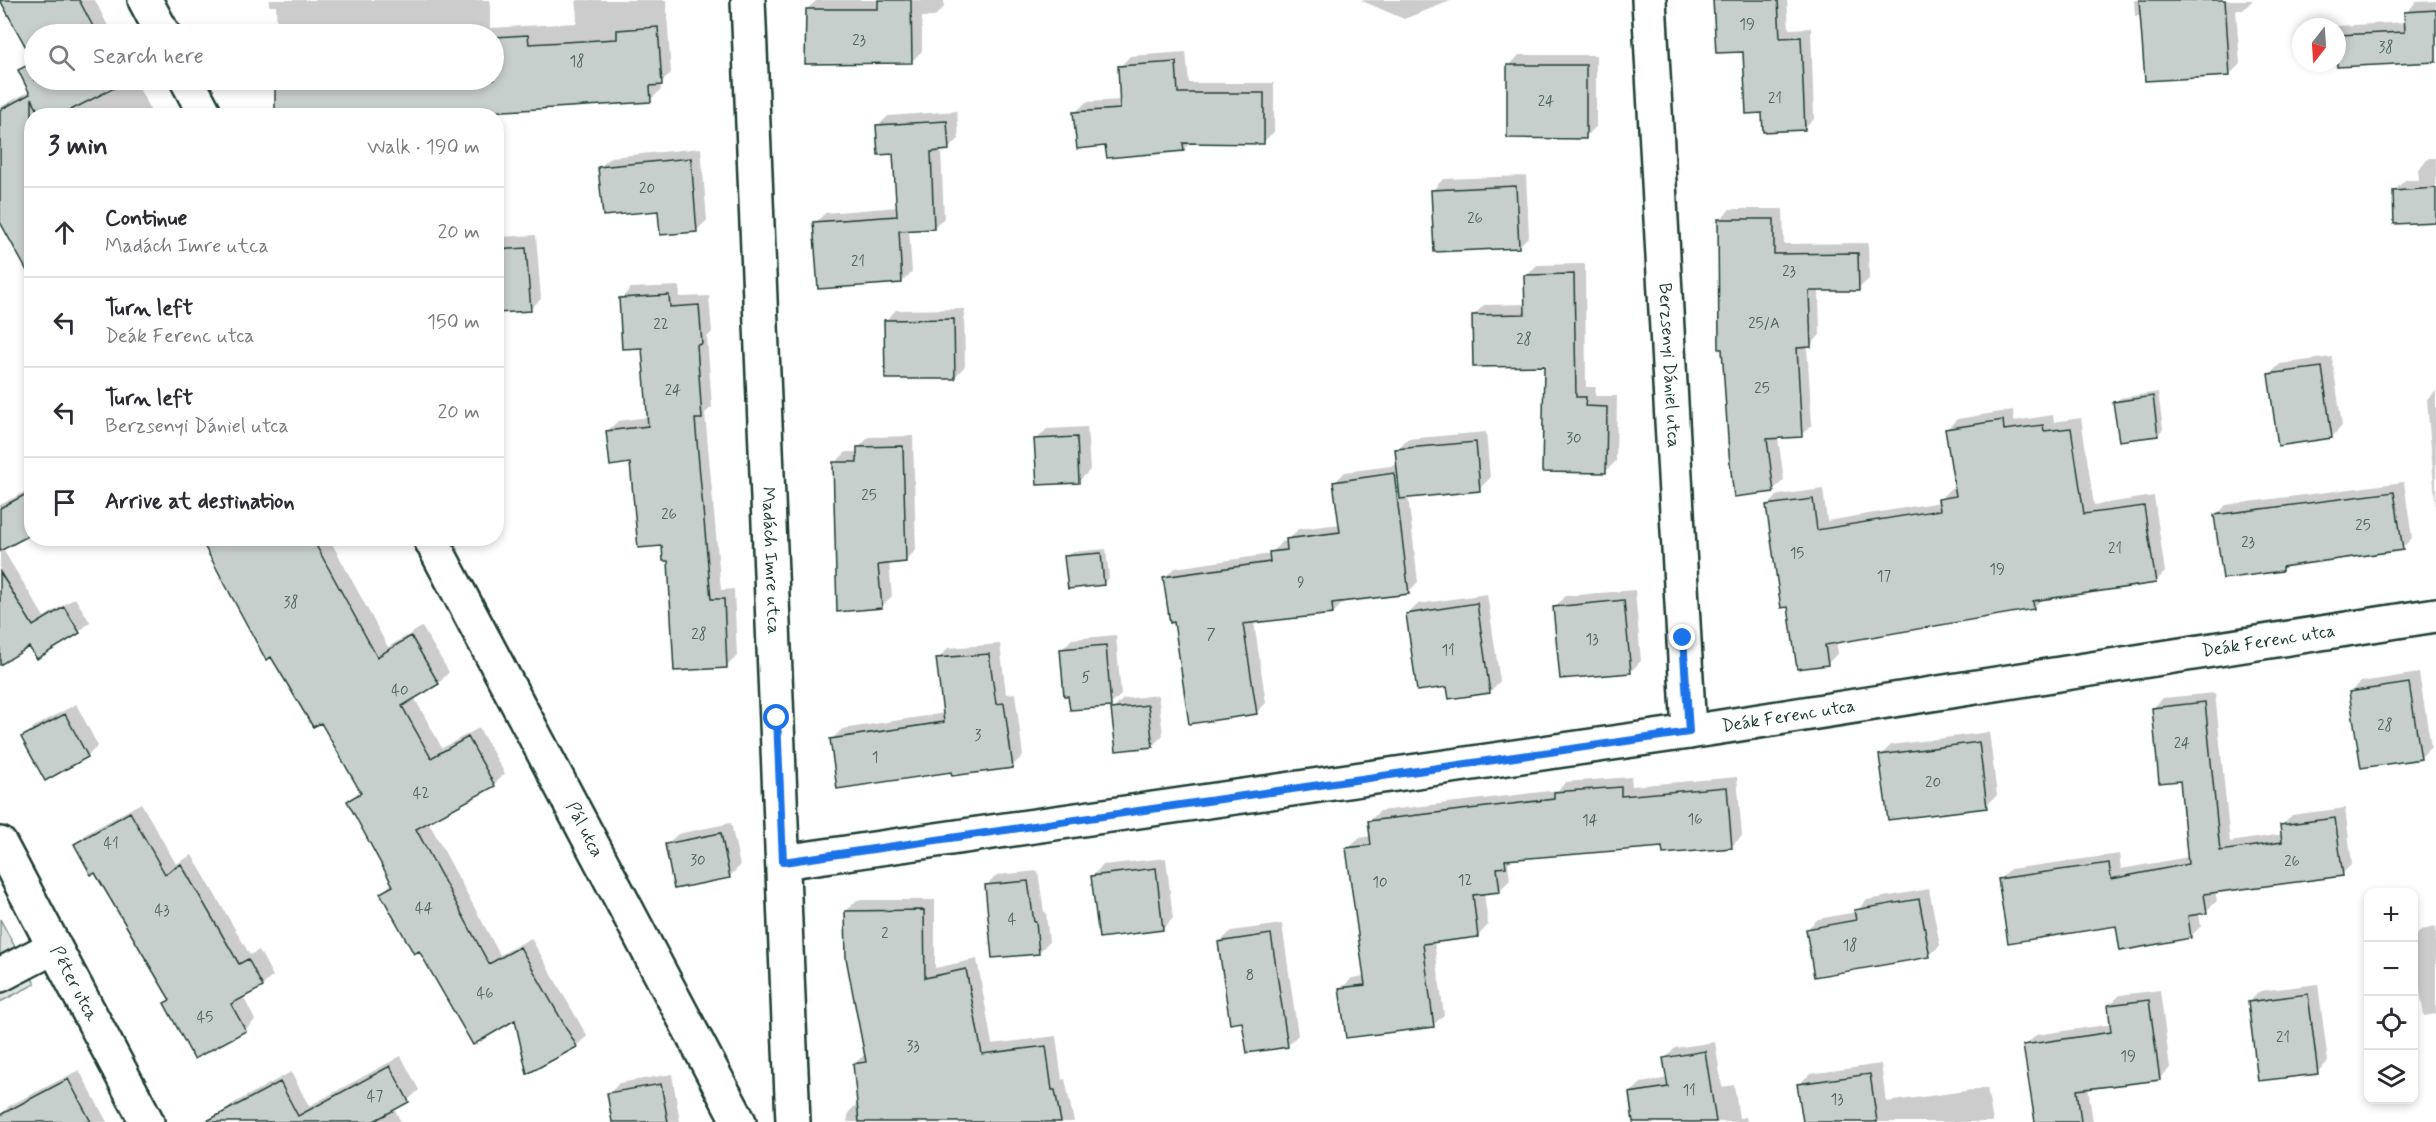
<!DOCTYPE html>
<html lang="en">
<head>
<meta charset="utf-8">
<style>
	:root { --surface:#fff; --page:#f7f7f7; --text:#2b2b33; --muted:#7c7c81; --line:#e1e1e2 }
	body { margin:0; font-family:Mynerve,sans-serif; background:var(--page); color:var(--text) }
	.controls { position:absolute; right:18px; bottom:18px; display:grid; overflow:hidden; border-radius:12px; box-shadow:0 3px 9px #0003 }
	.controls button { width:54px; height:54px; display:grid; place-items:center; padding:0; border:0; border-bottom:2px solid var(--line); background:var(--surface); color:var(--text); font:30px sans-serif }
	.compass { position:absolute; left:2292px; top:18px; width:54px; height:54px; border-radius:50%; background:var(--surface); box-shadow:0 3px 9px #0003; rotate:197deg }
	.stop { position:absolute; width:18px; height:18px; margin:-14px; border:4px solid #1a73e8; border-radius:50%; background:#fff }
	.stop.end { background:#1a73e8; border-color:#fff; box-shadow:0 2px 6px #0008 }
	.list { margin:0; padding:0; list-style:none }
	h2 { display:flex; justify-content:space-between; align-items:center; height:78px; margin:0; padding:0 24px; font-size:26px }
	h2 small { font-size:20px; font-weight:400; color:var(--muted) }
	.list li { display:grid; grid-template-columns:39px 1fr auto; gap:18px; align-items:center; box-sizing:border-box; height:90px; padding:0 24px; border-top:2px solid var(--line) }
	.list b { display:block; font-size:22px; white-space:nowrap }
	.list p { margin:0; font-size:20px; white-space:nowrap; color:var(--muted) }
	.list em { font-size:20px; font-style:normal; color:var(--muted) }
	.icon { flex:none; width:33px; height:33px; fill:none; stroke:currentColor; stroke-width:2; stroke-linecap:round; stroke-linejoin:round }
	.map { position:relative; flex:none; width:2436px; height:1122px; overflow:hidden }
	.search { position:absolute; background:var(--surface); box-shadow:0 3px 9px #0003; left:24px; top:24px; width:480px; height:66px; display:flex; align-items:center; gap:15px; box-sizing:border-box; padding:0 21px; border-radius:33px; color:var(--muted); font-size:22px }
	.panel { position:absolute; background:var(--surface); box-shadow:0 3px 9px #0003; left:24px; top:108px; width:480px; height:438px; border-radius:24px }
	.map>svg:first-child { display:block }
	.green { fill:#dee3e2; stroke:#7e908b; stroke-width:1.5 }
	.shadow { fill:#0003 }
	.building { fill:#c7cfcc; stroke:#1f3d34; stroke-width:1.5 }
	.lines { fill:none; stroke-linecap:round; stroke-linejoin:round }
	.minor-casing { stroke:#1f3d34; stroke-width:38 }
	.minor { stroke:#fff; stroke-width:33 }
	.route { stroke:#1a73e8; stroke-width:8 }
	.labels { text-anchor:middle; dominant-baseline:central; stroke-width:6; stroke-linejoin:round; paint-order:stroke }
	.number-label { font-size:15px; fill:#49625a }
	.street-label { font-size:18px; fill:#1f3d34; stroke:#fff }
</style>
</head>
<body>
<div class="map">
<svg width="2436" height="1122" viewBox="0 0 2436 1122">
	<rect width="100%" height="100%" fill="#fff"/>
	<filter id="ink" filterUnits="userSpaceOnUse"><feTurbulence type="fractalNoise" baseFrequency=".0167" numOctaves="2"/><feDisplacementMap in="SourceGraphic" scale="12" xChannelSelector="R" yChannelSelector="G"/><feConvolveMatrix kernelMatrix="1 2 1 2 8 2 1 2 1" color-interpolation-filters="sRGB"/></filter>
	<g filter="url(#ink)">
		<path class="green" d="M 0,919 L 35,984 L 0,1002 Z"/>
		<path class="shadow" d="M 2,0 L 95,0 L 112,34 L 34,34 L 34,80 L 135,80 L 153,116 L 32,116 L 0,219 L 0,107 L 30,91 L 20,70 L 34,58 Z
			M 269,0 L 490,0 L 490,28 L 577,23 L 576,0 L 666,0 L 671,73 L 660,84 L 661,90 L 650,100 L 498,110 L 496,123 L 496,116 L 277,116 L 277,80 L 494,80 L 494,34 L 277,34 L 276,6 L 269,6 Z
			M 817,0 L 944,0 L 944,7 L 934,17 L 922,17 L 922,51 L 911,62 L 807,9 Z
			M 1360,0 L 1453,0 L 1404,19 Z
			M 1714,0 L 1787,0 L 1789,29 L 1811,28 L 1814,119 L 1804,129 L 1764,112 L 1744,50 Z
			M 2134,0 L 2253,0 L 2243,10 L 2236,10 L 2240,64 L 2229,75 L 2142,16 L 2135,16 Z
			M 2436,1 L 2436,60 L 2328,66 L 2328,63 L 2337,63 L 2337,26 L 2406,22 L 2406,13 L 2416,2 Z
			M 1186,52 L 1189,83 L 1274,83 L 1274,132 L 1263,142 L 1191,142 L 1183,150 L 1107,145 L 1075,113 L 1086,102 L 1121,100 L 1120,67 L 1130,56 Z
			M 1519,55 L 1596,55 L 1596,127 L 1585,137 L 1509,66 Z
			M 957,111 L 959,139 L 948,149 L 941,150 L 944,218 L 934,228 L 909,229 L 912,272 L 902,282 L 815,223 L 825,213 L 898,207 L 894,153 L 878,126 L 888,116 Z
			M 701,148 L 707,220 L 697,230 L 600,167 L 611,157 Z
			M 2429,158 L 2436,158 L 2436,221 L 2394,191 L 2405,180 L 2419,180 L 2418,169 Z
			M 1526,176 L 1529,236 L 1518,247 L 1433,190 L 1443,179 Z
			M 496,206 L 498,206 L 499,237 L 536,235 L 541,299 L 530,309 L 496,312 Z
			M 1730,209 L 1783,209 L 1784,244 L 1868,243 L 1869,279 L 1858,289 L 1819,290 L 1820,335 L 1810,346 L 1807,346 L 1812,425 L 1801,435 L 1778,437 L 1784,480 L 1773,490 L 1720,220 Z
			M 1585,264 L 1586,387 L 1596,387 L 1595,396 L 1617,396 L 1616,461 L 1605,472 L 1545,364 L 1474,315 L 1484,305 L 1526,304 L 1526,276 L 1537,265 Z
			M 679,286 L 680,297 L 709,296 L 712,332 L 707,337 L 712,407 L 705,413 L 721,590 L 734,589 L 737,656 L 727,666 L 663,545 L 632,461 L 607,431 L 618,421 L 649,417 L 644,346 L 621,299 L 631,288 Z
			M 964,309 L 965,366 L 955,377 L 885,321 L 896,310 Z
			M 2332,357 L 2342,426 L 2332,437 L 2269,375 L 2280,364 Z
			M 2436,391 L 2436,511 L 2427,400 Z
			M 2158,392 L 2163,429 L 2158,434 L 2115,403 L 2120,398 Z
			M 2013,410 L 2014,421 L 2053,415 L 2054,422 L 2081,418 L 2094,505 L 2154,496 L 2165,572 L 2155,582 L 2043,598 L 2034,607 L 1836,641 L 1838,653 L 1827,664 L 1789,606 L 1768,506 L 1778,495 L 1823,489 L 1827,521 L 1940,502 L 1940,499 L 1950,489 L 1956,488 L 1947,429 L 1957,419 Z
			M 1087,427 L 1090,470 L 1079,481 L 1036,440 L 1047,429 Z
			M 1486,432 L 1490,478 L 1479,489 L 1408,496 L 1418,582 L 1408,592 L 1342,600 L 1343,603 L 1333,613 L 1254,622 L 1266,703 L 1256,713 L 1176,620 L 1165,577 L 1175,568 L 1271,554 L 1281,542 L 1288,541 L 1298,529 L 1341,524 L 1335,482 L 1345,472 L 1398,465 L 1397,450 L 1407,439 Z
			M 913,436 L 916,550 L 905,561 L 889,562 L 892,596 L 881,607 L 835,463 L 846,452 L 859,452 L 858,448 L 869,437 Z
			M 2404,482 L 2412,538 L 2402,548 L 2286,565 L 2282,570 L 2216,516 L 2226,505 Z
			M 32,488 L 32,532 L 2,548 L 44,617 L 75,598 L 90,622 L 79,632 L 30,645 L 0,663 L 0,505 Z
			M 198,538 L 329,538 L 388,647 L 422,627 L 449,672 L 439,683 L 414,697 L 442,748 L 479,728 L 505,774 L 494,784 L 428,821 L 500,955 L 531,938 L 587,1036 L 576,1046 L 516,1018 L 420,949 L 382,893 L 393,882 L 348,802 L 361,790 L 321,721 Z
			M 1106,549 L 1109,578 L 1104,583 L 1066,557 L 1071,552 Z
			M 1635,590 L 1641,661 L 1631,671 L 1555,607 L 1565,596 Z
			M 1487,594 L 1500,681 L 1490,692 L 1449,686 L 1408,614 L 1418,604 Z
			M 1116,635 L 1121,695 L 1110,705 L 1062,649 L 1072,639 Z
			M 1000,644 L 1006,694 L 1015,693 L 1023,756 L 1012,766 L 952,770 L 832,739 L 842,729 L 945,713 L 938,659 L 948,648 Z
			M 2419,673 L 2431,747 L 2420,758 L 2351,692 L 2361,682 Z
			M 2215,693 L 2230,842 L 2283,834 L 2282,825 L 2292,815 L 2345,808 L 2352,864 L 2342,874 L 2215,891 L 2217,901 L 2206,911 L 2199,913 L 2201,926 L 2191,936 L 2117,925 L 2000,879 L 2010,869 L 2119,854 L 2121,869 L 2188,857 L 2181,779 L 2153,708 L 2163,698 Z
			M 1158,695 L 1163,735 L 1152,746 L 1113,709 L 1123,699 Z
			M 76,704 L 98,746 L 87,756 L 23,738 L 34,727 Z
			M 1989,732 L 1997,795 L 1986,806 L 1881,755 L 1891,745 Z
			M 1631,777 L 1632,786 L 1737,777 L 1742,836 L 1731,847 L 1664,845 L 1513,858 L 1508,863 L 1510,880 L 1500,890 L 1484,892 L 1488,925 L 1478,936 L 1434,941 L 1444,1015 L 1433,1025 L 1341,989 L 1352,978 L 1365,976 L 1348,849 L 1359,838 L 1371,836 L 1369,821 L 1380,811 L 1558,790 L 1566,782 Z
			M 141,803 L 176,864 L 192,855 L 250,955 L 259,950 L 273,976 L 262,986 L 243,996 L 255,1020 L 245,1030 L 166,1003 L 171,999 L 96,871 L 76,845 L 86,834 Z
			M 731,823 L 740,866 L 729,877 L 667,844 L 678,834 Z
			M 1166,858 L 1173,918 L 1163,929 L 1092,876 L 1103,865 Z
			M 1038,871 L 1044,912 L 1046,912 L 1049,942 L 1038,953 L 986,886 L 997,875 Z
			M 1929,889 L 1940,945 L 1929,956 L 1807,929 L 1818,919 L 1856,912 L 1867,900 Z
			M 857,900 L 935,900 L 935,968 L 977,959 L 992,1044 L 1056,1036 L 1062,1080 L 1065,1079 L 1074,1122 L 847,1122 L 849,1112 L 858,1103 L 854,1064 L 866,1053 L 846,911 Z
			M 1282,924 L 1298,1035 L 1287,1046 L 1220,942 L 1231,931 Z
			M 2436,927 L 2436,1014 L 2424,1016 L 2414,953 L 2414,938 L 2421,930 Z
			M 2318,984 L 2328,1062 L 2317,1072 L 2249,1002 L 2260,991 Z
			M 2160,990 L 2170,1068 L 2159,1079 L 2088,1087 L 2093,1122 L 2036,1122 L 2025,1046 L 2036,1035 L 2112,1024 L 2109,1006 L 2120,995 Z
			M 1715,1042 L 1722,1087 L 1734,1085 L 1739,1118 L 1746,1117 L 1747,1122 L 1635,1122 L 1630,1093 L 1641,1083 L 1668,1078 L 1665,1059 L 1675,1048 Z
			M 401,1056 L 419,1090 L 408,1100 L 394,1108 L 401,1122 L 228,1122 L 223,1113 L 234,1103 L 291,1072 L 309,1106 Z
			M 1881,1064 L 1886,1102 L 1987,1088 L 1993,1122 L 1804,1122 L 1799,1084 L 1810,1074 Z
			M 79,1070 L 107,1122 L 1,1122 L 0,1115 L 9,1106 Z
			M 672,1074 L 680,1122 L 614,1122 L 609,1094 L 619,1083 Z"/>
		<path class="building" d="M 0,0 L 79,0 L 97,34 L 34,34 L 34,80 L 119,80 L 122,84 L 59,116 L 40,116 L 32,98 L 32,280 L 0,222 L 0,110 L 30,94 L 18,70 L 34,62 Z
			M 878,0 L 911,0 L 912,63 L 805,64 L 806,9 L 878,9 Z
			M 1713,0 L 1778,0 L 1780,38 L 1801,37 L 1805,130 L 1763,132 L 1762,113 L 1746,114 L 1743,52 L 1716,53 Z
			M 2139,0 L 2225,0 L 2230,76 L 2145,81 Z
			M 2436,10 L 2436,62 L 2337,67 L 2337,35 L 2405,32 L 2404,12 Z
			M 658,27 L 662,85 L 650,86 L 651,102 L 487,112 L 488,116 L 275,116 L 275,80 L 494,80 L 494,37 L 528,35 L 529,44 L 617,39 L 617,30 Z
			M 1176,62 L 1178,93 L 1264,93 L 1264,144 L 1183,143 L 1184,151 L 1107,158 L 1105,146 L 1077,149 L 1073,112 L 1120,109 L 1118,66 Z
			M 1507,65 L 1586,65 L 1586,139 L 1507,138 Z
			M 947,121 L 949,150 L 931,152 L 934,229 L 899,231 L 902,283 L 818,289 L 813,222 L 897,216 L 893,154 L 878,155 L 876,125 Z
			M 691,158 L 697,232 L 660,235 L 658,211 L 603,216 L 598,167 Z
			M 1516,186 L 1519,248 L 1434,252 L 1431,190 Z
			M 2436,188 L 2436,222 L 2394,224 L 2393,191 Z
			M 1718,219 L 1774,219 L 1774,254 L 1858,253 L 1859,291 L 1809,291 L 1811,347 L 1797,348 L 1802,437 L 1767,439 L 1774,492 L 1734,497 L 1729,454 L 1722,349 L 1719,349 Z
			M 526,248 L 531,311 L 496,313 L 496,250 Z
			M 1574,274 L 1576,397 L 1586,397 L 1585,406 L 1607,407 L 1606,473 L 1542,472 L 1544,366 L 1473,367 L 1472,315 L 1525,314 L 1524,275 Z
			M 669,295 L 670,307 L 699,305 L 702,344 L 697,345 L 702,419 L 695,419 L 711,599 L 724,599 L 727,668 L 674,671 L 668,561 L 663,561 L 662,546 L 638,548 L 630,463 L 610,466 L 606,431 L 648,426 L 642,348 L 622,349 L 619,298 Z
			M 954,319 L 955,379 L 885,379 L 884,320 Z
			M 2322,367 L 2332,438 L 2278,446 L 2268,374 Z
			M 2153,396 L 2158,436 L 2119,441 L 2113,402 Z
			M 2003,420 L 2004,430 L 2043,425 L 2044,431 L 2071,428 L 2084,514 L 2144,506 L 2156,583 L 2033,601 L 2034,609 L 1825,645 L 1828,665 L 1797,669 L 1788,607 L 1781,608 L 1766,505 L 1813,499 L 1817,530 L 1940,510 L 1938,499 L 1956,496 L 1945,429 Z
			M 1077,437 L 1079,483 L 1037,485 L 1034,439 Z
			M 1476,442 L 1480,491 L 1400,499 L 1395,449 Z
			M 903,446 L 906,562 L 878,565 L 882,608 L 837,612 L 833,462 L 857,462 L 857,447 Z
			M 1394,473 L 1409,594 L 1332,603 L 1333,614 L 1243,624 L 1257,714 L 1189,724 L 1174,622 L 1170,623 L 1163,577 L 1270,562 L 1269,552 L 1287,550 L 1286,539 L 1340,532 L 1333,482 Z
			M 32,491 L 32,534 L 0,551 L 0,508 Z
			M 2394,492 L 2403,550 L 2282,567 L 2282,571 L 2223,579 L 2214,515 Z
			M 200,538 L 312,538 L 377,657 L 411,636 L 439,684 L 402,706 L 431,758 L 468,737 L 495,786 L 416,829 L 489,964 L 520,947 L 577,1047 L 527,1074 L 515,1020 L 473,1045 L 419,951 L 414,954 L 380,893 L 393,886 L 347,801 L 361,793 L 321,723 L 313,727 L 271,657 L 266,660 Z
			M 1101,553 L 1104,585 L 1068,589 L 1064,556 Z
			M 0,572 L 33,626 L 64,607 L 80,633 L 37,659 L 29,647 L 0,665 Z
			M 1624,600 L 1631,673 L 1560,679 L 1553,607 Z
			M 1477,603 L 1490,693 L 1449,699 L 1447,687 L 1417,691 L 1406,614 Z
			M 1106,645 L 1111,707 L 1070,710 L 1068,696 L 1064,696 L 1060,649 Z
			M 989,654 L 996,704 L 1004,703 L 1013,768 L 952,776 L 951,772 L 837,789 L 830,739 L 944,722 L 936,658 Z
			M 2409,683 L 2421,759 L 2361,768 L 2349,692 Z
			M 2205,702 L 2220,851 L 2282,842 L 2280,825 L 2335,818 L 2343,876 L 2204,894 L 2207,913 L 2188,916 L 2191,938 L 2120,951 L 2116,926 L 2008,943 L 1998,879 L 2109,863 L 2111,879 L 2188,864 L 2180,781 L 2159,783 L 2152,708 Z
			M 1148,705 L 1153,747 L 1116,751 L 1111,709 Z
			M 65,714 L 88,757 L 45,781 L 21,737 Z
			M 1979,742 L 1987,808 L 1888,820 L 1879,755 Z
			M 1621,787 L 1621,796 L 1727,787 L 1732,848 L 1663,854 L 1662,847 L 1505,860 L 1506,867 L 1497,868 L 1500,892 L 1473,895 L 1478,937 L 1423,944 L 1434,1027 L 1346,1038 L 1339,988 L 1365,985 L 1346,848 L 1371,845 L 1368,821 L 1554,799 L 1554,792 Z
			M 130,812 L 165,874 L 181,864 L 239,964 L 248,959 L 263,987 L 231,1004 L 246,1031 L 194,1059 L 164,1003 L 170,1000 L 95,873 L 91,875 L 74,844 Z
			M 721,833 L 730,878 L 674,889 L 665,844 Z
			M 1156,868 L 1163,930 L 1099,938 L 1091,876 Z
			M 1028,881 L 1034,922 L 1036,922 L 1039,954 L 992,958 L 985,885 Z
			M 1919,899 L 1930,957 L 1814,977 L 1806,929 L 1856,920 L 1854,910 Z
			M 924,910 L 925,978 L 966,969 L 982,1054 L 1046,1046 L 1052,1090 L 1055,1090 L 1061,1122 L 859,1122 L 853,1064 L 866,1062 L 846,958 L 845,911 Z
			M 1271,934 L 1288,1047 L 1247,1053 L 1242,1022 L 1230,1024 L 1218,942 Z
			M 2308,994 L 2318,1074 L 2258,1081 L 2248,1002 Z
			M 2149,1000 L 2160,1080 L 2077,1090 L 2081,1122 L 2035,1122 L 2023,1045 L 2111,1032 L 2108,1005 Z
			M 1705,1051 L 1716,1122 L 1633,1122 L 1629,1093 L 1668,1087 L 1663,1058 Z
			M 390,1066 L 409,1102 L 372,1122 L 205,1122 L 280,1082 L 298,1116 Z
			M 1870,1074 L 1877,1122 L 1803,1122 L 1797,1084 Z
			M 68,1079 L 91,1122 L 0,1122 L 0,1115 Z
			M 661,1084 L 668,1122 L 612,1122 L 607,1093 Z"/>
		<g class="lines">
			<defs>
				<g id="minor">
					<path d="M 145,0 L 163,34"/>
					<path id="s1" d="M 748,0 L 793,1122"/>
					<path id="s2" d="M 1649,0 L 1689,732"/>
					<path d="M 187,80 L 206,116"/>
					<path id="s3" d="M 430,538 L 739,1122"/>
					<path id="s4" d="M 0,844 L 147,1122"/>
					<path id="s5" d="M 783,862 L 1689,732 L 2436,615"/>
					<path d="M 0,975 L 54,947"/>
				</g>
			</defs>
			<use href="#minor" class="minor-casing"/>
			<use href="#minor" class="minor"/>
		</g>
	</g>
	<g class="lines" filter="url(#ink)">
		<path class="route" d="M 777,718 L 783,862 L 1689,732 L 1683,638"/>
	</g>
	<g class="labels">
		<g class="number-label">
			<text x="1747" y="25">19</text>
			<text x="859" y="41">23</text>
			<text x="2386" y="48">38</text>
			<text x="577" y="62">18</text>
			<text x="1775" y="99">21</text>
			<text x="1546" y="102">24</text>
			<text x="647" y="189">20</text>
			<text x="1475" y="219">26</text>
			<text x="858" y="262">21</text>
			<text x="1789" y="272">23</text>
			<text x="1764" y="324">25/A</text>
			<text x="661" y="325">22</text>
			<text x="1524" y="340">28</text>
			<text x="1762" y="389">25</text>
			<text x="673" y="391">24</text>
			<text x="1574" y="439">30</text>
			<text x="869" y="496">25</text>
			<text x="669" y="515">26</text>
			<text x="2363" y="526">25</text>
			<text x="2248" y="543">23</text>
			<text x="2115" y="549">21</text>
			<text x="1797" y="554">15</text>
			<text x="1997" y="570">19</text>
			<text x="1884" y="577">17</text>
			<text x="1301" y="583">9</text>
			<text x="291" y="603">38</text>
			<text x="699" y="635">28</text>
			<text x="1211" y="635">7</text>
			<text x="1592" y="640">13</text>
			<text x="1448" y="651">11</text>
			<text x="1086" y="678">5</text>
			<text x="400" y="691">40</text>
			<text x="2385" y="726">28</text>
			<text x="978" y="736">3</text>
			<text x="2182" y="744">24</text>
			<text x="875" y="758">1</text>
			<text x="1933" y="783">20</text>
			<text x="421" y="794">42</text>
			<text x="1695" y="820">16</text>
			<text x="1590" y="821">14</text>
			<text x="111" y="844">41</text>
			<text x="698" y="861">30</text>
			<text x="2292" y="862">26</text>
			<text x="1465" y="881">12</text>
			<text x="1380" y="883">10</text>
			<text x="424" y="909">44</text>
			<text x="162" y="911">43</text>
			<text x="1012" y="920">4</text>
			<text x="885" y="934">2</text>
			<text x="1850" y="946">18</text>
			<text x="1250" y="976">8</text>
			<text x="485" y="994">46</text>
			<text x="205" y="1018">45</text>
			<text x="2283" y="1038">21</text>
			<text x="913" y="1047">33</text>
			<text x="2128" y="1057">19</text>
			<text x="1689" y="1091">11</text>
			<text x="375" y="1097">47</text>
			<text x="1837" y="1100">13</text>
		</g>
		<g class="street-label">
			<text stroke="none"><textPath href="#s2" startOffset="366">Berzsenyi Dániel utca</textPath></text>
			<text stroke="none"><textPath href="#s1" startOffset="561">Madách Imre utca</textPath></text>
			<text stroke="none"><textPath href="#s5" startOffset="1502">Deák Ferenc utca</textPath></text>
			<text stroke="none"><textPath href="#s5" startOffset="1016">Deák Ferenc utca</textPath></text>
			<text stroke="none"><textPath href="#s3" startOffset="330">Pál utca</textPath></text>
			<text stroke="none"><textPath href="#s4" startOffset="158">Péter utca</textPath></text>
		</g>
	</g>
</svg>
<div class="controls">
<button>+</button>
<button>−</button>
<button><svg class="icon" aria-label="locate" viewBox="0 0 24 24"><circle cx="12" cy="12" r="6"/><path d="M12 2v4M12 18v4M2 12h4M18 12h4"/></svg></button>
<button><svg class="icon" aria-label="layers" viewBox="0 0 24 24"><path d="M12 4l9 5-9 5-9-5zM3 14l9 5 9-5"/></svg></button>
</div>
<svg class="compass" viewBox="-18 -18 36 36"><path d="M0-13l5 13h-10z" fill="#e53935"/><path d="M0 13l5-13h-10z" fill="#7c7c81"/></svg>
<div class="stop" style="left:777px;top:718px"></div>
<div class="stop end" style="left:1683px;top:638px"></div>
<div class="search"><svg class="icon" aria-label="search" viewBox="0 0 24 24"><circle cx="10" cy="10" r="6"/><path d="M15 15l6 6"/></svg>Search here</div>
<section class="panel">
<h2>3 min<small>Walk · 190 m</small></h2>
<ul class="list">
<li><svg class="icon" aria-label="ahead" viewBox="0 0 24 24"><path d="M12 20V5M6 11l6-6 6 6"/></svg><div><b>Continue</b><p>Madách Imre utca</p></div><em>20 m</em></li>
<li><svg class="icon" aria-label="left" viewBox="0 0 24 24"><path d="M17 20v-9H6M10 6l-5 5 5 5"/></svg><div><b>Turn left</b><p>Deák Ferenc utca</p></div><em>150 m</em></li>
<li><svg class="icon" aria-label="left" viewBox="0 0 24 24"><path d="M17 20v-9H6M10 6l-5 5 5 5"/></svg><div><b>Turn left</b><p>Berzsenyi Dániel utca</p></div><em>20 m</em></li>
<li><svg class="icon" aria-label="arrive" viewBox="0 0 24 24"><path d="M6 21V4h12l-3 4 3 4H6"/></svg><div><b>Arrive at destination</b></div></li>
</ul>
</section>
</div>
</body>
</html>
